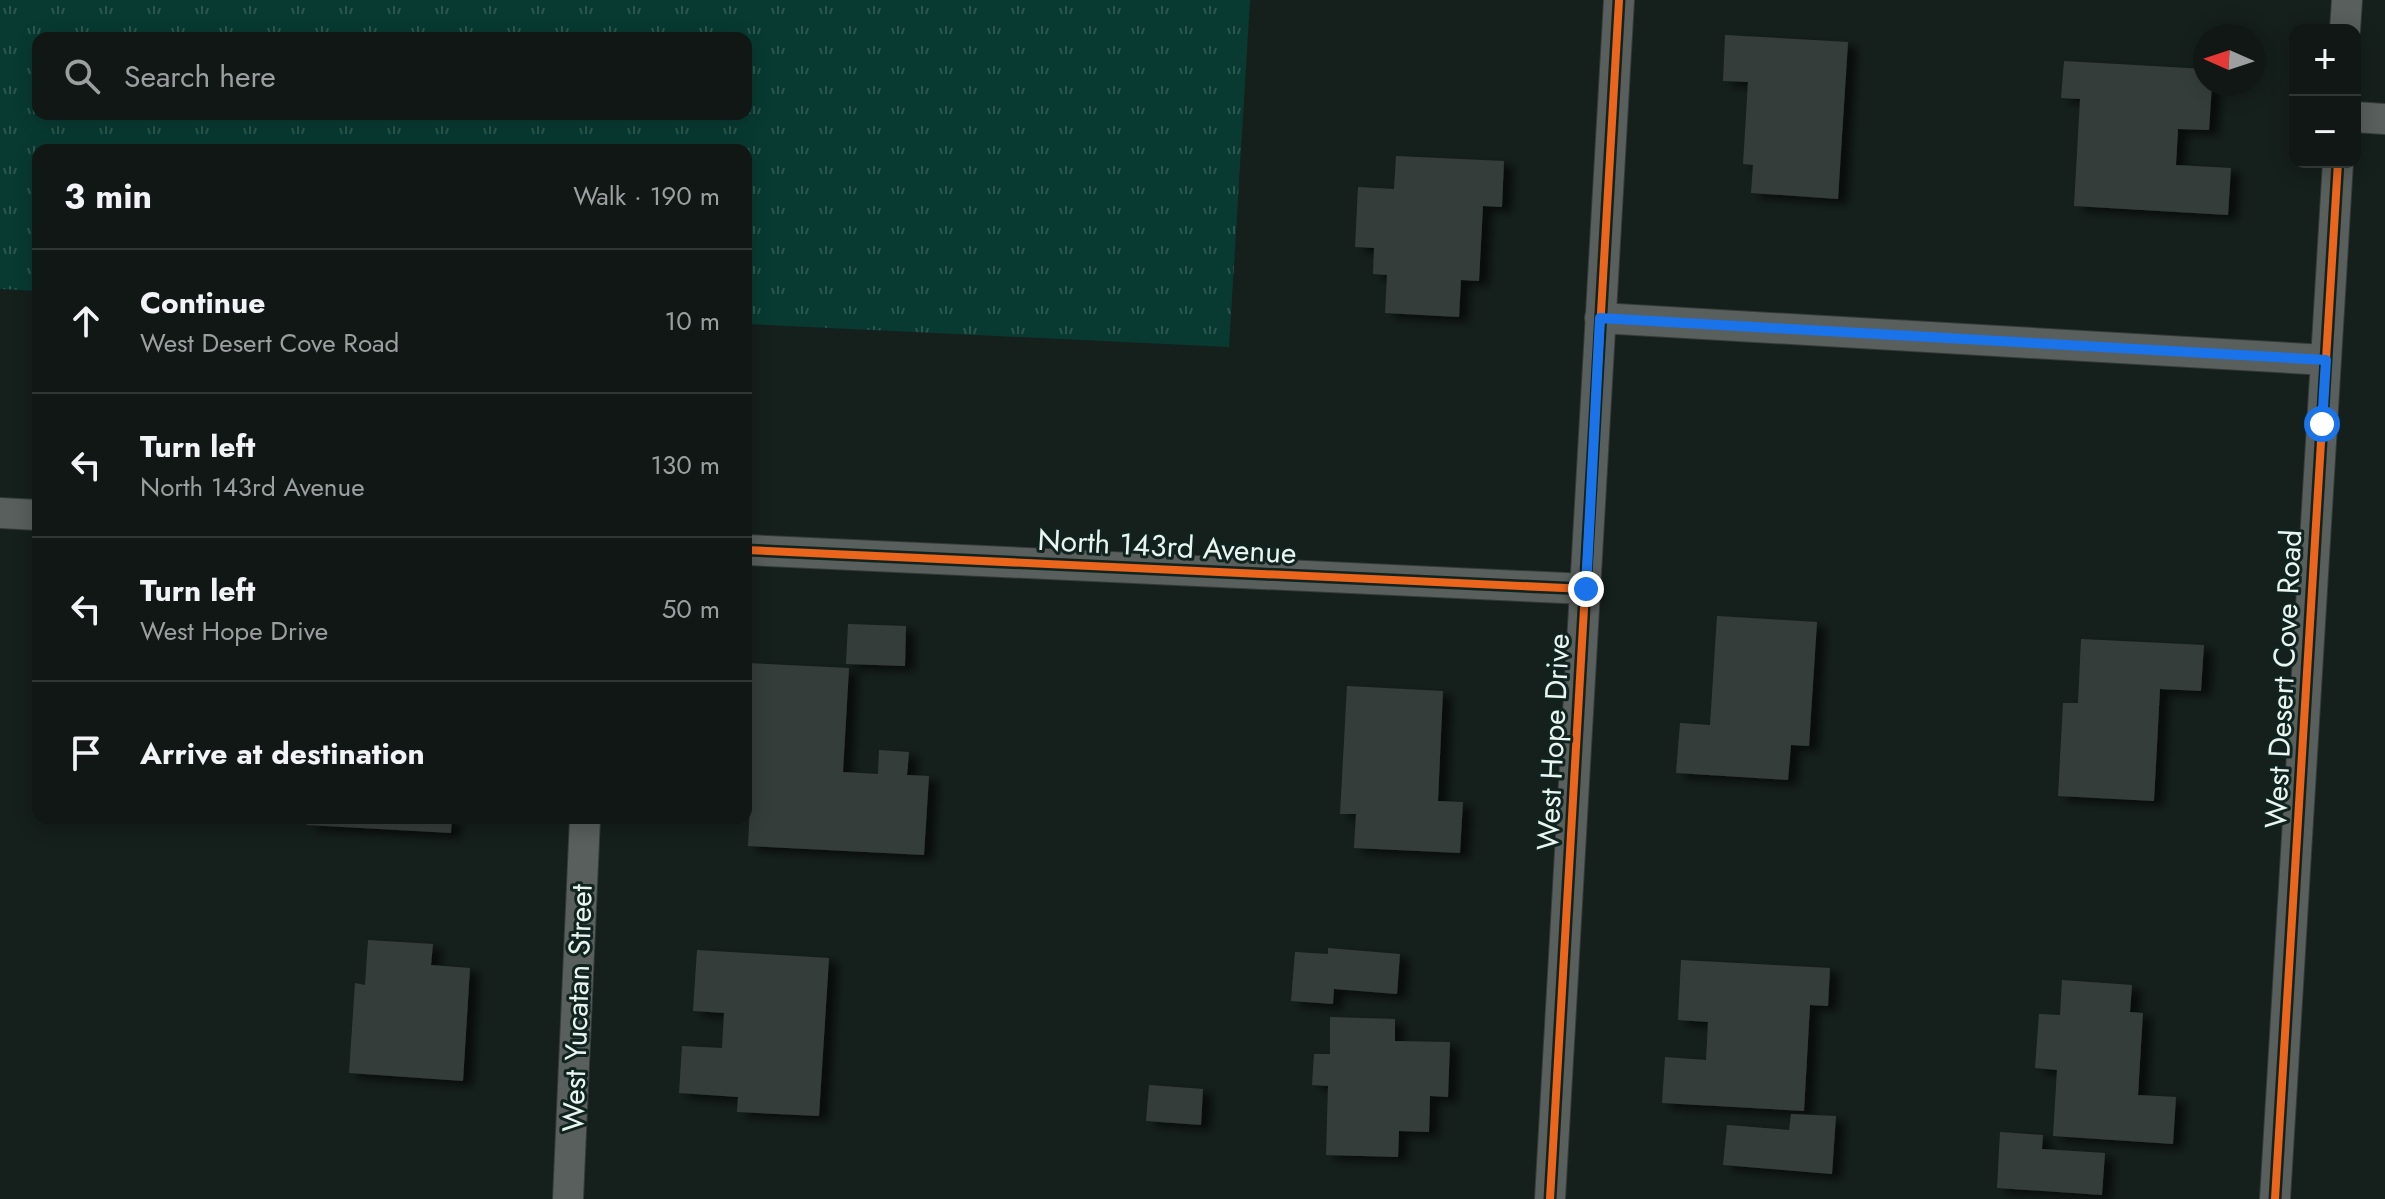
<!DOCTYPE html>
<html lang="en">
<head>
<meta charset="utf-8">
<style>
	:root { --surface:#101715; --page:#1e2422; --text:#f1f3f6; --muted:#9c9fa0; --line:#303634 }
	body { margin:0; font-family:Jost,sans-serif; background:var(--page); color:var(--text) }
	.controls { position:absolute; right:24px; top:24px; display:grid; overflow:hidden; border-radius:16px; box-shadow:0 4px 20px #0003 }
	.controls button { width:72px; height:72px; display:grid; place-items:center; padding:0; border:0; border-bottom:2px solid var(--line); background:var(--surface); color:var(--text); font:40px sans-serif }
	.compass { position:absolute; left:2193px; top:24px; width:72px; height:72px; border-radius:50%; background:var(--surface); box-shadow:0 4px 20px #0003; rotate:273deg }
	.stop { position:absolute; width:24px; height:24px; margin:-18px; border:6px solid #1a73e8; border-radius:50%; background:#fff }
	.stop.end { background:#1a73e8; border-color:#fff; box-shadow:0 2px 8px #0008 }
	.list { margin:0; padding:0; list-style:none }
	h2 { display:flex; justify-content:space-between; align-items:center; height:104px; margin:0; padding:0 32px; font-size:34px }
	h2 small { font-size:26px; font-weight:400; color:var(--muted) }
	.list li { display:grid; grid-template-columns:52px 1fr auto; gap:24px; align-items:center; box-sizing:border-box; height:144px; padding:0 32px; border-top:2px solid var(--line) }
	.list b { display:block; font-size:30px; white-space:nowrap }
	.list p { margin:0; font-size:26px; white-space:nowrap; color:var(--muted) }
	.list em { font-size:26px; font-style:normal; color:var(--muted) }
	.icon { flex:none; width:44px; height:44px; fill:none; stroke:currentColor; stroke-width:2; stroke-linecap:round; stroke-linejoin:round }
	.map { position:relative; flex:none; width:2385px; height:1199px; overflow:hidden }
	.search { position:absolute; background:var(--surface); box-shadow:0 4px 20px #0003; left:32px; top:32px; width:720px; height:88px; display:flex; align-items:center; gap:20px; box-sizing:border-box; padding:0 28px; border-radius:16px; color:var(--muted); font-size:30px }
	.panel { position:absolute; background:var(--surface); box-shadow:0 4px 20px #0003; left:32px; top:144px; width:720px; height:680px; border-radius:16px }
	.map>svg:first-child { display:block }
	.grass { fill:url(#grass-tufts); fill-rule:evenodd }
	.building { fill:#353d3a; filter:url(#shadow) }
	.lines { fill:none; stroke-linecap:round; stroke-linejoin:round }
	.minor-casing { stroke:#343b38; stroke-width:32 }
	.minor { stroke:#585f5d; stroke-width:30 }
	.cycleway-casing { stroke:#11231e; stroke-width:13 }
	.cycleway { stroke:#eb651d; stroke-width:8 }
	.route { stroke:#1a73e8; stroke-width:10 }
	.labels { text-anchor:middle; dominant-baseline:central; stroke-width:6; stroke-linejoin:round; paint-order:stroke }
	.street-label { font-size:30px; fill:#eaf5f1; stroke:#11231e }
</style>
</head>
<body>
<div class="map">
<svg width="2385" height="1199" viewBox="0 0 2385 1199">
	<defs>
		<pattern id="grass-tufts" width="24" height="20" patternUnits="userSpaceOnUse" patternTransform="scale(2)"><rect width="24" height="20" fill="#083a31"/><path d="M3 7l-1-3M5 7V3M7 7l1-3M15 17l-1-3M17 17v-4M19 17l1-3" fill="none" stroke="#2c574f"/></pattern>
		<filter id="shadow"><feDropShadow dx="9" dy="5" stdDeviation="4" flood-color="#0009"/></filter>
	</defs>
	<rect width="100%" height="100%" fill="#151f1c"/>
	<path class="grass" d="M 0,0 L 1250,0 L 1229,347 L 746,324 L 746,150 L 38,150 L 38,291 L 0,289 ZM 38,38 L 746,38 L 746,114 L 38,114 Z"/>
	<path class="building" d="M 1725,35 L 1848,42 L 1838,199 L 1751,193 L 1753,165 L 1743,164 L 1748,82 L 1723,81 Z
		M 2064,61 L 2205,69 L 2205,84 L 2212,84 L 2209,130 L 2178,129 L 2176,165 L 2231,168 L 2228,215 L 2074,206 L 2080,99 L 2061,98 Z
		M 1396,156 L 1504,161 L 1502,207 L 1483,206 L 1479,281 L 1461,280 L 1459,317 L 1385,313 L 1387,275 L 1373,274 L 1374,248 L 1355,247 L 1358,187 L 1394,189 Z
		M 1717,616 L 1817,622 L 1809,746 L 1791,745 L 1788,780 L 1676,773 L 1680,723 L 1710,725 Z
		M 848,624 L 906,626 L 905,666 L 846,664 Z
		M 2081,639 L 2204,645 L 2201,691 L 2160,689 L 2154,801 L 2058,796 L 2063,703 L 2078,703 Z
		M 746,663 L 849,668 L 843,772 L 878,774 L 879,750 L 909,752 L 907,775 L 929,776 L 924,855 L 748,846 L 750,803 L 746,802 Z
		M 1347,686 L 1443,691 L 1438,801 L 1463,802 L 1460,853 L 1354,848 L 1356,814 L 1340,814 Z
		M 307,818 L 452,818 L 451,833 L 307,825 Z
		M 368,940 L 433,944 L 431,965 L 470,968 L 463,1081 L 349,1073 L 355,983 L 365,985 Z
		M 1328,948 L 1400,954 L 1397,994 L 1334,989 L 1333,1004 L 1291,1001 L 1295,952 L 1328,954 Z
		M 697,950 L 829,958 L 819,1116 L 737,1112 L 738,1097 L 679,1093 L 682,1046 L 722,1048 L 724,1013 L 693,1011 Z
		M 1681,960 L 1830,968 L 1828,1006 L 1810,1005 L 1804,1111 L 1662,1103 L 1665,1057 L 1706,1060 L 1708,1022 L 1678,1020 Z
		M 2062,980 L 2132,985 L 2130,1012 L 2143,1013 L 2138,1095 L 2176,1097 L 2173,1144 L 2053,1136 L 2057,1070 L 2035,1068 L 2039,1014 L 2060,1015 Z
		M 1330,1017 L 1395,1019 L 1395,1041 L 1450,1042 L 1448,1097 L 1430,1096 L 1429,1132 L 1399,1131 L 1398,1157 L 1326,1155 L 1328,1086 L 1312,1085 L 1314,1054 L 1330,1054 Z
		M 1149,1085 L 1203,1089 L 1201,1125 L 1146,1121 Z
		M 1791,1114 L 1836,1116 L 1832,1174 L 1723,1165 L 1727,1125 L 1789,1130 Z
		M 2000,1132 L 2043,1135 L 2042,1149 L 2105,1153 L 2102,1195 L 1997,1188 Z"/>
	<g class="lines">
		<defs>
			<path id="minor" d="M 2345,30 L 2347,0
				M 2355,117 L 2385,119
				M 1600,318 L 2326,360
				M 0,513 L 38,515
				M 746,550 L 1586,589
				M 568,1199 L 585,818
				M 1550,1199 L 1619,0
				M 2275,1199 L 2338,162"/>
		</defs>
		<use href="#minor" class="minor-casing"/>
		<use href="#minor" class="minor"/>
		<defs>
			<path id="cycleway" d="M 746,550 L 1586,589
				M 1550,1199 L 1619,0
				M 2275,1199 L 2338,162"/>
		</defs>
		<use href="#cycleway" class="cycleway-casing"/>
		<use href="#cycleway" class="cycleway"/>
	</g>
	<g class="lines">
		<path class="route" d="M 1586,589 L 1600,318 L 2326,360 L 2322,424"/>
	</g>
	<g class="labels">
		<g class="street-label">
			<text transform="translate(1167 546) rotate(3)">North 143rd Avenue</text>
			<text transform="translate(2283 679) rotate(-87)">West Desert Cove Road</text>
			<text transform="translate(1553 742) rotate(-87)">West Hope Drive</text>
			<text transform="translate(577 1008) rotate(-88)">West Yucatan Street</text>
		</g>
	</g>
</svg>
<div class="controls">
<button>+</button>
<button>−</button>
</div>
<svg class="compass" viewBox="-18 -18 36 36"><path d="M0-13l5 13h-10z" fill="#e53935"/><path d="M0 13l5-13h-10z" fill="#9c9fa0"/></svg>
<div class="stop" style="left:2322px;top:424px"></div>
<div class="stop end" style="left:1586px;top:589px"></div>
<div class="search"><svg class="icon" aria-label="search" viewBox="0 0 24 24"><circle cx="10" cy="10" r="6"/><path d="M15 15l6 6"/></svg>Search here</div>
<section class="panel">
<h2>3 min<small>Walk · 190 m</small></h2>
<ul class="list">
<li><svg class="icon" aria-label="ahead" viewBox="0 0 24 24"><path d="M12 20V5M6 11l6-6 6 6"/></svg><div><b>Continue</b><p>West Desert Cove Road</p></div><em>10 m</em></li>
<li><svg class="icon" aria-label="left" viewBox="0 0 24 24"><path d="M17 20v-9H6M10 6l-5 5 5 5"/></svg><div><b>Turn left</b><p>North 143rd Avenue</p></div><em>130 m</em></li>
<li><svg class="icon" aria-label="left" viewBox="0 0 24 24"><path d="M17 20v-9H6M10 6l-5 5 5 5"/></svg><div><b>Turn left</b><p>West Hope Drive</p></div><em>50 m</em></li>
<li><svg class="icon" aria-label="arrive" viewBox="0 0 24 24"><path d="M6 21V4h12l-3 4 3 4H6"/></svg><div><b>Arrive at destination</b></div></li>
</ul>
</section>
</div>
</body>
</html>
